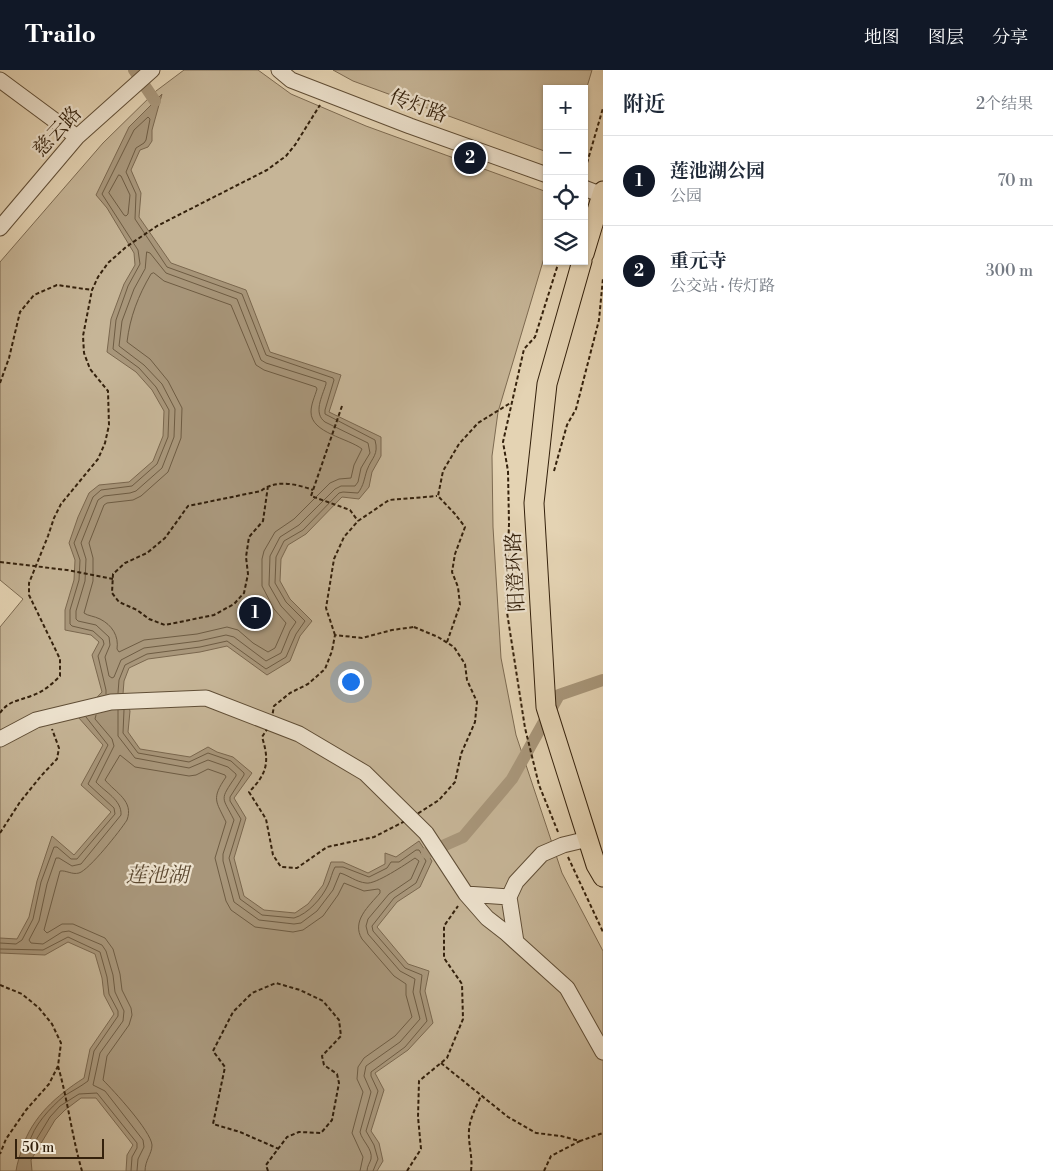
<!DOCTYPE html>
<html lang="zh">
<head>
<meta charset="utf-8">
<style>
	:root { --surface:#fff; --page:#f6f6f7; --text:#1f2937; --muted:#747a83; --line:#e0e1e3; --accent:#111827 }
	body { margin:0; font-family:"Libre Bodoni","Noto Serif SC",serif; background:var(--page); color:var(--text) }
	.controls { position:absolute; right:15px; top:15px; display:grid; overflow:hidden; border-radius:0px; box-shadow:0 1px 4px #0004 }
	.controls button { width:45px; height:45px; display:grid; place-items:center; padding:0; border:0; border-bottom:1px solid var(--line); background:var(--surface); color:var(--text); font:25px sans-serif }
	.scale { position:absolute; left:15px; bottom:12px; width:89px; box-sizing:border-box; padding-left:5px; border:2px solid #34210c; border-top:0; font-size:14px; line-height:18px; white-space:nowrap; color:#34210c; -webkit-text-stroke:4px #ede2ce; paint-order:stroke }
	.you { position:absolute; left:350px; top:611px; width:18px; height:18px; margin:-12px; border:4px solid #fff; border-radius:50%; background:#1a73e8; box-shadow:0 0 0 8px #1a73e833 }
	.badge { display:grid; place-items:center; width:32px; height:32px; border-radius:50%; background:var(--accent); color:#fff; font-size:16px; font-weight:700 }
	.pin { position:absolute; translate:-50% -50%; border:2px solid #fff; box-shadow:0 1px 5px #0006 }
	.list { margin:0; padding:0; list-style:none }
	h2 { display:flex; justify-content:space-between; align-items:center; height:65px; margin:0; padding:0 20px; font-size:21px }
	h2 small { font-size:16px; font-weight:400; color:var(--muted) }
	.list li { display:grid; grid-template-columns:32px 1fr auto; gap:15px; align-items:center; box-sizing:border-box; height:90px; padding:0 20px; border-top:1px solid var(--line) }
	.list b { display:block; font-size:19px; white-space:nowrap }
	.list p { margin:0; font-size:16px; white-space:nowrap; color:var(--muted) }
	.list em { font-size:16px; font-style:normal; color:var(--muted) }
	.icon { flex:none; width:28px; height:28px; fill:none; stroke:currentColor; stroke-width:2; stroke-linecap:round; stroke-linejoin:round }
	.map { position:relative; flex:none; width:603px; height:1101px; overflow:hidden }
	header { display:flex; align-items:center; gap:30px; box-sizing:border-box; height:70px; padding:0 25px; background:var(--accent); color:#fff }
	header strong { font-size:24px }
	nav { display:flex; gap:28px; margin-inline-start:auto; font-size:18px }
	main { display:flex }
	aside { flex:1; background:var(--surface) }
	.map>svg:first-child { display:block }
	.green { fill:#c6b597; stroke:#7d6b52 }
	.water { fill:#a8967a; stroke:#7a674e }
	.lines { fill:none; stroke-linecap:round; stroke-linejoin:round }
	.shore { stroke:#6e5c43; stroke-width:1 }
	.canal { stroke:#a8967a; stroke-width:12 }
	.minor-casing { stroke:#604e36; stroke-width:17 }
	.major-casing { stroke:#34210c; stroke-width:21 }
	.path { stroke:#34210c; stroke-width:2; stroke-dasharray:4 2.5; stroke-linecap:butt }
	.minor { stroke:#ede2ce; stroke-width:15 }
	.major { stroke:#e4d3b3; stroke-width:19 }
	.labels { text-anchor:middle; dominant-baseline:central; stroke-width:4.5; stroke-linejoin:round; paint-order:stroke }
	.street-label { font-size:20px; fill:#34210c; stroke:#ede2ce }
	.water-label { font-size:21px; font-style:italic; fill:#5d4a32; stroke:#ede2ce }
</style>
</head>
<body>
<header>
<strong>Trailo</strong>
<nav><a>地图</a><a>图层</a><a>分享</a></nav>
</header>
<main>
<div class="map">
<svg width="603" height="1101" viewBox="0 0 603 1101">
	<rect width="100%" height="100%" fill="#e4d3b3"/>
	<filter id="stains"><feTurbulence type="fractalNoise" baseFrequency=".004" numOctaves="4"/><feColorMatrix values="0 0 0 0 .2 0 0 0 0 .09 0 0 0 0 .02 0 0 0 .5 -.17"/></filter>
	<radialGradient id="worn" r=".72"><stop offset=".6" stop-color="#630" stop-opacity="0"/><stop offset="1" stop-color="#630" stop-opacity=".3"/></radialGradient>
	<path class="green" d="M 184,0 L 258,0 L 291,24 L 366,56 L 547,122 L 547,178 L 498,342 L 492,386 L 493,457 L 501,588 L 516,665 L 562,803 L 603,881 L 603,1101 L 0,1101 L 0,557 L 23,529 L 0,510 L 0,192 L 103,73 L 156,21 Z
		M 333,0 L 592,0 L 584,27 L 584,19 L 547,19 L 547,82 L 353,11 Z"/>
	<path class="water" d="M 162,24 L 152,60 L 152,71 L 148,77 L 140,80 L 131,100 L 141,123 L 139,147 L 171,193 L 246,220 L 270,282 L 341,305 L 329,342 L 381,367 L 381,386 L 372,402 L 369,417 L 359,429 L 342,427 L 306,464 L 288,475 L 281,489 L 280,511 L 290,529 L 312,551 L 300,566 L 290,591 L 267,605 L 227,576 L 200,582 L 148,589 L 129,598 L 124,611 L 123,624 L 130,641 L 128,662 L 140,679 L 190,687 L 208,677 L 217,682 L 233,687 L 252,703 L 234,728 L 246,748 L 234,788 L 244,826 L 264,840 L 295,843 L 308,834 L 323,815 L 331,792 L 343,792 L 368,803 L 385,794 L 385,783 L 396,787 L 419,771 L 432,791 L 420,817 L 397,832 L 377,857 L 408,894 L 429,901 L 425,921 L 433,953 L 408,980 L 375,1003 L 384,1020 L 371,1061 L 379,1073 L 383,1091 L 377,1101 L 126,1101 L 127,1085 L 133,1075 L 96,1028 L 81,1028 L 65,1040 L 55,1050 L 31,1090 L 32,1101 L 16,1101 C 17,1093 20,1086 22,1078 C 33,1046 56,1026 84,1008 L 90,979 L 114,944 L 104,925 L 102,908 L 95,884 L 68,872 L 45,885 L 0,883 L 0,868 L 17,869 L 29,847 L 37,811 L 52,766 L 74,785 L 111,742 L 81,715 L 103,675 L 78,647 L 102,622 L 92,585 L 99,572 L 91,565 L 65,560 L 65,540 L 74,510 L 75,490 L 69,473 L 78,447 L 89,423 L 99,415 L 129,412 L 153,391 L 163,366 L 164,341 L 152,320 L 136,302 L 107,282 L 111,249 L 124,214 L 135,195 L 134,183 L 107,138 L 96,125 L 129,57 Z"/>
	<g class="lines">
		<path class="shore" d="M 119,105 L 121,106 L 130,125 L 128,144 L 126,146 L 124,145 L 109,123 Z
			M 147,182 L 150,183 L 166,203 L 237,229 L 261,290 L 266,293 L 326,312 L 326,314 C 322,327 313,343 325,352 L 368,373 L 370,383 L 361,398 L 358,412 L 355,416 L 341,416 L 335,419 L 299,455 L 280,467 L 270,486 L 269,515 L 281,536 L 296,552 L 290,561 L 281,583 L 266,591 L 234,567 L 226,565 L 199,571 L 144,578 L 121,590 L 114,607 L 112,608 L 109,606 L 105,587 L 110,575 L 109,567 L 96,555 L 78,551 L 76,549 L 76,541 L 85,511 L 86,489 L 81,473 L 98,430 L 104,426 L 130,423 L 136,421 L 162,398 L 174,367 L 175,339 L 162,314 L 144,295 L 119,276 L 122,251 L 134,219 L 145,199 Z
			M 154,203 L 164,211 L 231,235 L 256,295 L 264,300 L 316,317 L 317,319 C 315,326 311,334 311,342 C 311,363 348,368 362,379 L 354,395 L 351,408 L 339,409 L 330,413 L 294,449 L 275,462 L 264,481 L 262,489 L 262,516 L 274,539 L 286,553 L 275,578 L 268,582 L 253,573 L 238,560 L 227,557 L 197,564 L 144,570 L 119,582 L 117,579 C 119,566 112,555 100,549 C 94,546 88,546 84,543 L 93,511 L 93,488 L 89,473 L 104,435 L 107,433 L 133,430 L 141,426 L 168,402 L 181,368 L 182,338 L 168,311 L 150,289 L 127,272 C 130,247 138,226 151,204 Z
			M 106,624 L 106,620 L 98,586 L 104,574 L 103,570 L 93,561 L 72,556 L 70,554 L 70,540 L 79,510 L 80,490 L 74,473 L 93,427 L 101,420 L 132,416 L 157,394 L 168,367 L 169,340 L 156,317 L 139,298 L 113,279 L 116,250 L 128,216 L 140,194 L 138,180 L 102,124 L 134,60 L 148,47 L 150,49 L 146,70 L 144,73 L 136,78 L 126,102 L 136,124 L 135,149 L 167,197 L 242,224 L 266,285 L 333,308 L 334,310 L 325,340 L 325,344 L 375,370 C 379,385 372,387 367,400 C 364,409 364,415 358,423 L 343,422 L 339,423 L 303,460 L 284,471 L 276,487 L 275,513 L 286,532 L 305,551 L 296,564 L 286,587 L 266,599 L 227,571 L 200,577 L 147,584 L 125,595 L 119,610 L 118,623
			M 118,640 L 118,666 L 135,688 L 189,698 L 208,690 L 228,697 L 236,704 L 236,706 C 219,731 222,726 234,750 L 223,784 L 223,791 L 234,832 L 259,850 L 294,854 L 301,853 L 317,841 L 333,820 L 340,803 C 348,805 356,812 366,813 C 375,815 406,794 415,788 L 419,791 L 411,809 L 389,824 L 368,849 L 366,856 L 368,864 L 400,901 L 415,909 L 413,922 L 420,949 L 400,972 L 366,996 L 364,1006 L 371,1022 L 360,1062 C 362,1071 373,1079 371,1089 C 370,1093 367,1096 367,1101
			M 124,640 L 123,663 L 138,683 L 189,692 L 208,683 L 231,691 L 244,703 L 244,705 L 230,727 L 230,731 L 241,749 L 229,788 L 240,829 L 262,845 L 294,848 C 308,844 322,828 328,815 C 331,809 332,802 335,797 L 343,797 L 369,807 L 387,798 L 391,792 L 399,792 L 416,780 L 419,780 L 426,791 L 416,813 L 394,828 L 372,856 L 373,861 L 405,898 L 422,905 L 420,922 L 427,951 L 405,977 L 371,1002 L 371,1006 L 378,1021 L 366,1061 L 374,1075 L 378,1089 L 373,1101
			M 96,645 L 95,649 L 112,669 L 114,676 L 96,712 C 105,722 122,730 121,745 L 81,794 L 72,796 L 59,788 L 56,788 L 47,814 L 39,851 L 29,870 L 31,873 L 43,874 L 62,862 L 69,861 L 102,875 L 106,881 L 113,905 L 115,922 L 124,941 L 123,951 L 100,983 L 93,1015 L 105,1021 L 143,1070 L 144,1077 L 138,1089 L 137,1101
			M 0,873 L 16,874 L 22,870 L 33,849 L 41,812 L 54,777 L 57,777 L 71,789 L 77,789 L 115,744 L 114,738 L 88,714 L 108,675 L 86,647
			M 0,879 L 43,880 L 68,867 L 100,882 L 107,907 L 109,924 L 118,941 L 118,946 L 94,981 L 88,1011 C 80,1017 72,1021 64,1026 C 50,1038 33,1056 29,1074 L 31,1076 L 33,1075 L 50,1047 L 60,1036 L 79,1024 L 97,1023 L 137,1073 L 137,1078 L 132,1087 L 131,1101
			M 145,1101 C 145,1090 152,1084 152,1075 C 151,1061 113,1020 103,1010 L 107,986 L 129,955 L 132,945 L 131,938 L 122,920 L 120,904 L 113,879 L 105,868 L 73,854 L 62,854 L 47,863 L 44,860 L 60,801 C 66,800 72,805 79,803 C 89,800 120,761 127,750 C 134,731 116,723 105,710 L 120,685 L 135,697 L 189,706 L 196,705 L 208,699 L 225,705 L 226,707 C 211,729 216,731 226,752 L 215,788 L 226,831 L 231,840 L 255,857 L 293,862 L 303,860 L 323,846 L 338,825 L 344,813 L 364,821 L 378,819 L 380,820 L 380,823 C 369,836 351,851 362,869 L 394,906 L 406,914 L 406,925 L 412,947 L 395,966 L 364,988 L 358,997 L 357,1009 L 363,1022 L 352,1063 L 363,1087 L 360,1101"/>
		<path class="canal" d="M 134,0 L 155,31
			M 427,783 L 463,767 L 512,709 L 559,625 L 603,610"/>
		<defs>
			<path id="minor" d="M 279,0 L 291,10 L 410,56 L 547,105
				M 0,10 L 77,67
				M 584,118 L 602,125
				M 0,158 L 77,67 L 152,0
				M 0,669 L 36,650 L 111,632 L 206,628 L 299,664 L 365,703 L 426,763 L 466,824 L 487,848 L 505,862 L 567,918 L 603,982
				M 466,824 L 509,827
				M 516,872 L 509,827 L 516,812 L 542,784 L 563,775 L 588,769"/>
			<path id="major" d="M 584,184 L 603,121
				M 582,191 L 547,314 L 534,433 L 546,637 L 596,795 L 603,807"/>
		</defs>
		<use href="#minor" class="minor-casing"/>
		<use href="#major" class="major-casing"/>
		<path class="path" d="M 587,93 L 603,38
			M 0,313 L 9,288 L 20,242 L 34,225 L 57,215 L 92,220
			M 342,336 L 311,426 L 350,440 L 358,451
			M 554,401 L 567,355 L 576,339 L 599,250 L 603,208
			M 268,416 L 263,451 L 249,467 L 246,487 L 248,504 L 244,523 L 234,534 L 214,545 L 165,555 L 149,549 L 137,540 L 119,532 L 112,523 L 113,504 L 125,493 L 147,483 L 165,468 L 188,436 L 261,421 C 276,409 296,414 313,420
			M 0,492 L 67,500 L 113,509
			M 414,557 L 438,567 L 454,577 L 465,594 L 467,610 L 477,632 L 475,652 L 461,684 L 455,712 L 439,730 L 411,748 L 374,767 L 327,777 L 297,798 L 281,797 L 273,785 L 266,749 L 249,722 C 267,704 270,692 262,667 L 271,653 L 274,636 L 290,623 L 308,614 L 325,599 L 332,581 L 335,565 L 362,568 L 392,560 Z
			M 335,565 L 326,538 L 334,489 L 344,467 L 358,451 L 389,430 L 437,426
			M 447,572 L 460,535 L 458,517 L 452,502 L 455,484 L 465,457 L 455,444 L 438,426 L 443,401 L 459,374 L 478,353 L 512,332
			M 0,643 C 8,631 18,631 31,626 C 43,622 51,615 60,606 L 60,589 L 29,525 L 29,513 L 48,466 L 54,448 L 61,434 L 98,389 L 105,373 L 109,355 L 108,321 L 90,299 L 84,283 L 83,266 L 92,220 L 98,207 L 108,193 L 126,177 L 157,156 L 267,100 L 286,86 L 295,75 L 320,35
			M 558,762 L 539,715 L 525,658 L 506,536 L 509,454 L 508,401 L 503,372 L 524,279 L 535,267 L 559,191
			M 0,763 L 20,732 L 41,706 L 57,689 L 59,678 L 52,659
			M 568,787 L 603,862
			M 0,915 L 22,924 L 39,938 L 52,954 L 61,973 L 58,996 L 49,1014 L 26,1040 L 6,1069 L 0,1084
			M 441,993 L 508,1047 L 536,1063 L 561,1066 L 580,1071 L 603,1063
			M 58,996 C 68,1031 72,1067 82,1101
			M 268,1101 L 266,1095 L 287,1067 L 299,1062 L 321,1063 L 332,1050 L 339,1013 L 337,1004 L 324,995 L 322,986 L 341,966 L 339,950 L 323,931 L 300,920 L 276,913 L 252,923 L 233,942 L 213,981 L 225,997 L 213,1054 L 240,1062 L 279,1079
			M 407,1101 L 421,1079 L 418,1047 L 419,1011 L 447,988 L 463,949 L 462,914 L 444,888 L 444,856 L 458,836
			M 471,1101 C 473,1087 468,1074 469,1060 C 470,1048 476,1037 481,1026
			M 544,1101 L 551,1086 L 580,1071"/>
		<use href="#minor" class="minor"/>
		<use href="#major" class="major"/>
	</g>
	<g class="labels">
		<g class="street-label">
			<text transform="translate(418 37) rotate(20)">传灯路</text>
			<text transform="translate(58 62) rotate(-47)">慈云路</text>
			<text transform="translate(516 502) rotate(-93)">阳澄环路</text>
		</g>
		<g class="water-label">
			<text x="157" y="806">莲池湖</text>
		</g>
	</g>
	<rect width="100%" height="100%" filter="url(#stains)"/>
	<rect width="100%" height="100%" fill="url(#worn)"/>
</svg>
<div class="controls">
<button>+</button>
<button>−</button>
<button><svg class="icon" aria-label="locate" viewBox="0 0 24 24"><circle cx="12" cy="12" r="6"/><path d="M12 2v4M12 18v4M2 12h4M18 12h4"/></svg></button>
<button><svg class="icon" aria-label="layers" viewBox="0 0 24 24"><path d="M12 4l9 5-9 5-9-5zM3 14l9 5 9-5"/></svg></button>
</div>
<div class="scale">50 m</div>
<div class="you"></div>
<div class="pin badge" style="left:255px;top:543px">1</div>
<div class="pin badge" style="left:470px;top:88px">2</div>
</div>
<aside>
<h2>附近<small>2个结果</small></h2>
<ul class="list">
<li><span class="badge">1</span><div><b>莲池湖公园</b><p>公园</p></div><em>70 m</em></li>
<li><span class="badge">2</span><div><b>重元寺</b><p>公交站 · 传灯路</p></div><em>300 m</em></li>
</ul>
</aside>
</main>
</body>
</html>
